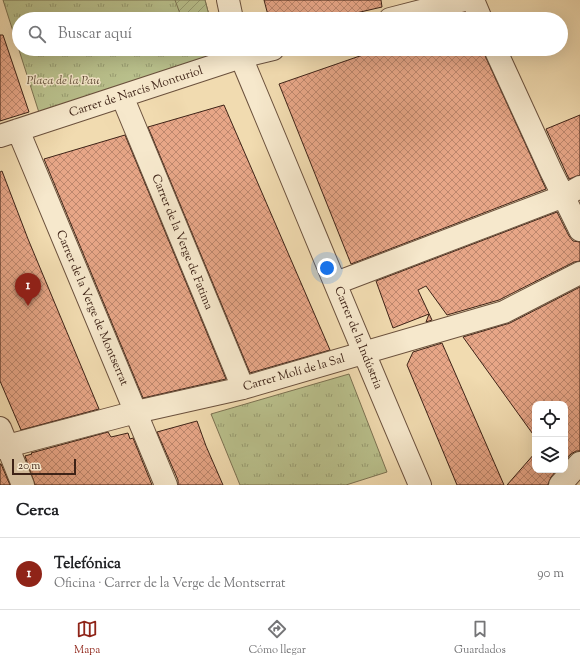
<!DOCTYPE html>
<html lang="es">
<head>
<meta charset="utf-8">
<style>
	:root { --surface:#fff; --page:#f6f6f6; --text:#202124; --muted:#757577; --line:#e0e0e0; --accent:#8f2418 }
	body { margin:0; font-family:"Sorts Mill Goudy",serif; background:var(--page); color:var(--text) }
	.controls { position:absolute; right:12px; bottom:12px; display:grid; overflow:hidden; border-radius:8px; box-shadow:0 4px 16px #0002 }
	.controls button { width:36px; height:36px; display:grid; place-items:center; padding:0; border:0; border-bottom:1px solid var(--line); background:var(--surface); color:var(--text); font:20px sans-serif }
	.scale { position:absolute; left:12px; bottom:10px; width:64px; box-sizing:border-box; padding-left:4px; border:2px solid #3e2317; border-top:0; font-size:11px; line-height:14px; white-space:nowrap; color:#3e2317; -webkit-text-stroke:3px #f6e8cc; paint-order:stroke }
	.you { position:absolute; left:327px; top:268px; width:14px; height:14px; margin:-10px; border:3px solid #fff; border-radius:50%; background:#1a73e8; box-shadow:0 0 0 6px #1a73e833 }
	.badge { display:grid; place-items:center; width:26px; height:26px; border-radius:50%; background:var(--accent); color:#fff; font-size:13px; font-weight:700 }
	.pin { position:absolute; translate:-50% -33px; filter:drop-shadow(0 1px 2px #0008) }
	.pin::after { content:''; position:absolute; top:21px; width:14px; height:12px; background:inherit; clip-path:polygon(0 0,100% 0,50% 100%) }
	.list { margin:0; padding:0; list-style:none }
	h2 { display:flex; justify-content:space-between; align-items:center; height:52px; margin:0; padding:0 16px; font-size:17px }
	h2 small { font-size:13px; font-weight:400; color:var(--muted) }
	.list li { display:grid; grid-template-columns:26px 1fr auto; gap:12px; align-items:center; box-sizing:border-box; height:72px; padding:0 16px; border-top:1px solid var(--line) }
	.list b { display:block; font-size:15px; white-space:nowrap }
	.list p { margin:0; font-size:13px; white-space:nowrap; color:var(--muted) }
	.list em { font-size:13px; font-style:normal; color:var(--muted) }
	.icon { flex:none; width:22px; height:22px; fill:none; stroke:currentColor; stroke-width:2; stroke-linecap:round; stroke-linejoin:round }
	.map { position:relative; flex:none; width:580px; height:485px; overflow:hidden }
	.search { position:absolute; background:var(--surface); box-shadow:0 4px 16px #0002; left:12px; right:12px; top:12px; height:44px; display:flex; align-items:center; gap:10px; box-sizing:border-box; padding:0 14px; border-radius:22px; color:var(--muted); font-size:15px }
	.sheet { height:124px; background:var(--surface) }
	nav { display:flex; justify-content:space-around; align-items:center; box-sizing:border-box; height:56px; border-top:1px solid var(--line); background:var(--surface); font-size:11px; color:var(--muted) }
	nav a { display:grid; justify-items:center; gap:2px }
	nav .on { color:var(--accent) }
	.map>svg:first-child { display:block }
	.grass { fill:url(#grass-tufts); stroke:#7c7252 }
	.garden { fill:url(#garden-furrows); stroke:#7c7252 }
	.building { fill:url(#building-cross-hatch); stroke:#3e2317 }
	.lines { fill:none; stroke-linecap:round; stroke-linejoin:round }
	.street-casing { stroke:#6b513d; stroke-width:24 }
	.street { stroke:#f6e8cc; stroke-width:22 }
	.labels { text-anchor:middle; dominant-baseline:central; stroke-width:3; stroke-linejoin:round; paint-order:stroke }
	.park-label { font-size:12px; font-style:italic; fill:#5d4a34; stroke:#f6e8cc }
	.street-label { font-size:12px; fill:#3e2317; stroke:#f6e8cc }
</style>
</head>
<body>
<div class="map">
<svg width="580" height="485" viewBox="0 0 580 485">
	<defs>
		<pattern id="grass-tufts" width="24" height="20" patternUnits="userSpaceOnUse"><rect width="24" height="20" fill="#b9c08c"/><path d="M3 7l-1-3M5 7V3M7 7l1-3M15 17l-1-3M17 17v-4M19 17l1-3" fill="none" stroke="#989c71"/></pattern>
		<pattern id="garden-furrows" width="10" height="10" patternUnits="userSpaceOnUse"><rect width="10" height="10" fill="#b9c08c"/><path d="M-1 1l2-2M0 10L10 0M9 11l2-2" fill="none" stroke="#989c71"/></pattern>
		<pattern id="building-cross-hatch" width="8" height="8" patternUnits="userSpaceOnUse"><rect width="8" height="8" fill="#e7a687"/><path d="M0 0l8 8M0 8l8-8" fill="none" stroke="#bd876d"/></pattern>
	</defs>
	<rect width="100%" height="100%" fill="#f1dbb0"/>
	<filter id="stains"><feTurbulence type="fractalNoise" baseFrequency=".005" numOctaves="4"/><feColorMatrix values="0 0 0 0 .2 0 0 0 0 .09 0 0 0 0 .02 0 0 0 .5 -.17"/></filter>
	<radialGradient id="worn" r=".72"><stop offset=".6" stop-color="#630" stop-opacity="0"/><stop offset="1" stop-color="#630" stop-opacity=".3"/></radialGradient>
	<path class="grass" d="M 3,0 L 205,0 L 210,19 L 19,19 L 19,49 L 218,49 L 223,64 L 42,122 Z
		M 349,374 L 387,472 L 346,485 L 240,485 L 211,414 Z"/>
	<path class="garden" d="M 175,0 L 205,0 L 210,19 L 182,19 Z"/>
	<path class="building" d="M 264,0 L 381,0 L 382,7 L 330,19 L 269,19 Z
		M 0,35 L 3,35 L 29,112 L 0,121 Z
		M 380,49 L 482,49 L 546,189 L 351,264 L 279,84 Z
		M 224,105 L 330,350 L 250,373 L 148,127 Z
		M 580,115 L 580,175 L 569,179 L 546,129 Z
		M 125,135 L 226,379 L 143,398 L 44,159 Z
		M 2,171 L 28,239 L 99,409 L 21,430 L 0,381 L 0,172 Z
		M 557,212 L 569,236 L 573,241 L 580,242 L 580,261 L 574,262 L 499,300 L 447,315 L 426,286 L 418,290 L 432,320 L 426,322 L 429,314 L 393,328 L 376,281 Z
		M 580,287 L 580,451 L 576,451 L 571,454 L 565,461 L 565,404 L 535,404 L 535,437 L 463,337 L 510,323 Z
		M 442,343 L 504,485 L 457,485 L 407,365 L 413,352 Z
		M 197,421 L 206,446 L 223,485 L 178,485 L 178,480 L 157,432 Z
		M 108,432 L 111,437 L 128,433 L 130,439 L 133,438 L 152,485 L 35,485 L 25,456 L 32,454 L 31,453 Z
		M 535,453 L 535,470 L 557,470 L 551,477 L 548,485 L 507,485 Z
		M 0,464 L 1,464 L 10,485 L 0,485 Z"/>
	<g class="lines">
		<defs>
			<path id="street" d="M 228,0 L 232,19
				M 473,0 L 481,19
				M 390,19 L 464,0
				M 239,49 L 241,57 C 301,200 359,343 420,485
				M 495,49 L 551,171 L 580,230
				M 122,96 L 243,388
				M 18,130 L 166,485
				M 0,136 L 241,57 L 273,49
				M 336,283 L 564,196 L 580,187
				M 0,428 L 23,485
				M 0,448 L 136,412 L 243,388 L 504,312 L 580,273
				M 560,485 L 580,463"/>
		</defs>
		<use href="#street" class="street-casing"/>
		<use href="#street" class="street"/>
	</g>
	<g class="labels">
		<g class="park-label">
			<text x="63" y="81">Plaça de la Pau</text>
		</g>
		<g class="street-label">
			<text transform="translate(136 92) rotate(-18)">Carrer de Narcís Monturiol</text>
			<text transform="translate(182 242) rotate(68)">Carrer de la Verge de Fatima</text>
			<text transform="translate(92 308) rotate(67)">Carrer de la Verge de Montserrat</text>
			<text transform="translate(358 338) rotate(68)">Carrer de la Indústria</text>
			<text transform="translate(294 373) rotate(-16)">Carrer Molí de la Sal</text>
		</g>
	</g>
	<rect width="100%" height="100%" filter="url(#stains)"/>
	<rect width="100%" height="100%" fill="url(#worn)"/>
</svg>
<div class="controls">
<button><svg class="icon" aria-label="locate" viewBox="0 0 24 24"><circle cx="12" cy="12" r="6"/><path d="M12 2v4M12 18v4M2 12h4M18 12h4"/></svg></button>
<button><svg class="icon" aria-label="layers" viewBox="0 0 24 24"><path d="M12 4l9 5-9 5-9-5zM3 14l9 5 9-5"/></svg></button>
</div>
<div class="scale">20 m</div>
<div class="you"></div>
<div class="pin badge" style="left:28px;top:306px">1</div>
<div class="search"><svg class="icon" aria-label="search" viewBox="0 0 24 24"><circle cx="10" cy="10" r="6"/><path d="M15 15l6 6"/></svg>Buscar aquí</div>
</div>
<section class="sheet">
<h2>Cerca<small></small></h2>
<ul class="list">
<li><span class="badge">1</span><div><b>Telefónica</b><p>Oficina · Carrer de la Verge de Montserrat</p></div><em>90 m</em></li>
</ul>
</section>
<nav>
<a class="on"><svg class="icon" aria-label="map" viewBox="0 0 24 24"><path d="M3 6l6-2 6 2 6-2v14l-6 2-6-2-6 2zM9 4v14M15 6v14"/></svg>Mapa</a>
<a><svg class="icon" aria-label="directions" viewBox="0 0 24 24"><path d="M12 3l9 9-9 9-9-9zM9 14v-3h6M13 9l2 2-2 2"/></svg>Cómo llegar</a>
<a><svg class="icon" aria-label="saved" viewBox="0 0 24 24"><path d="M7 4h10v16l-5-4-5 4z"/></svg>Guardados</a>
</nav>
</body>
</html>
